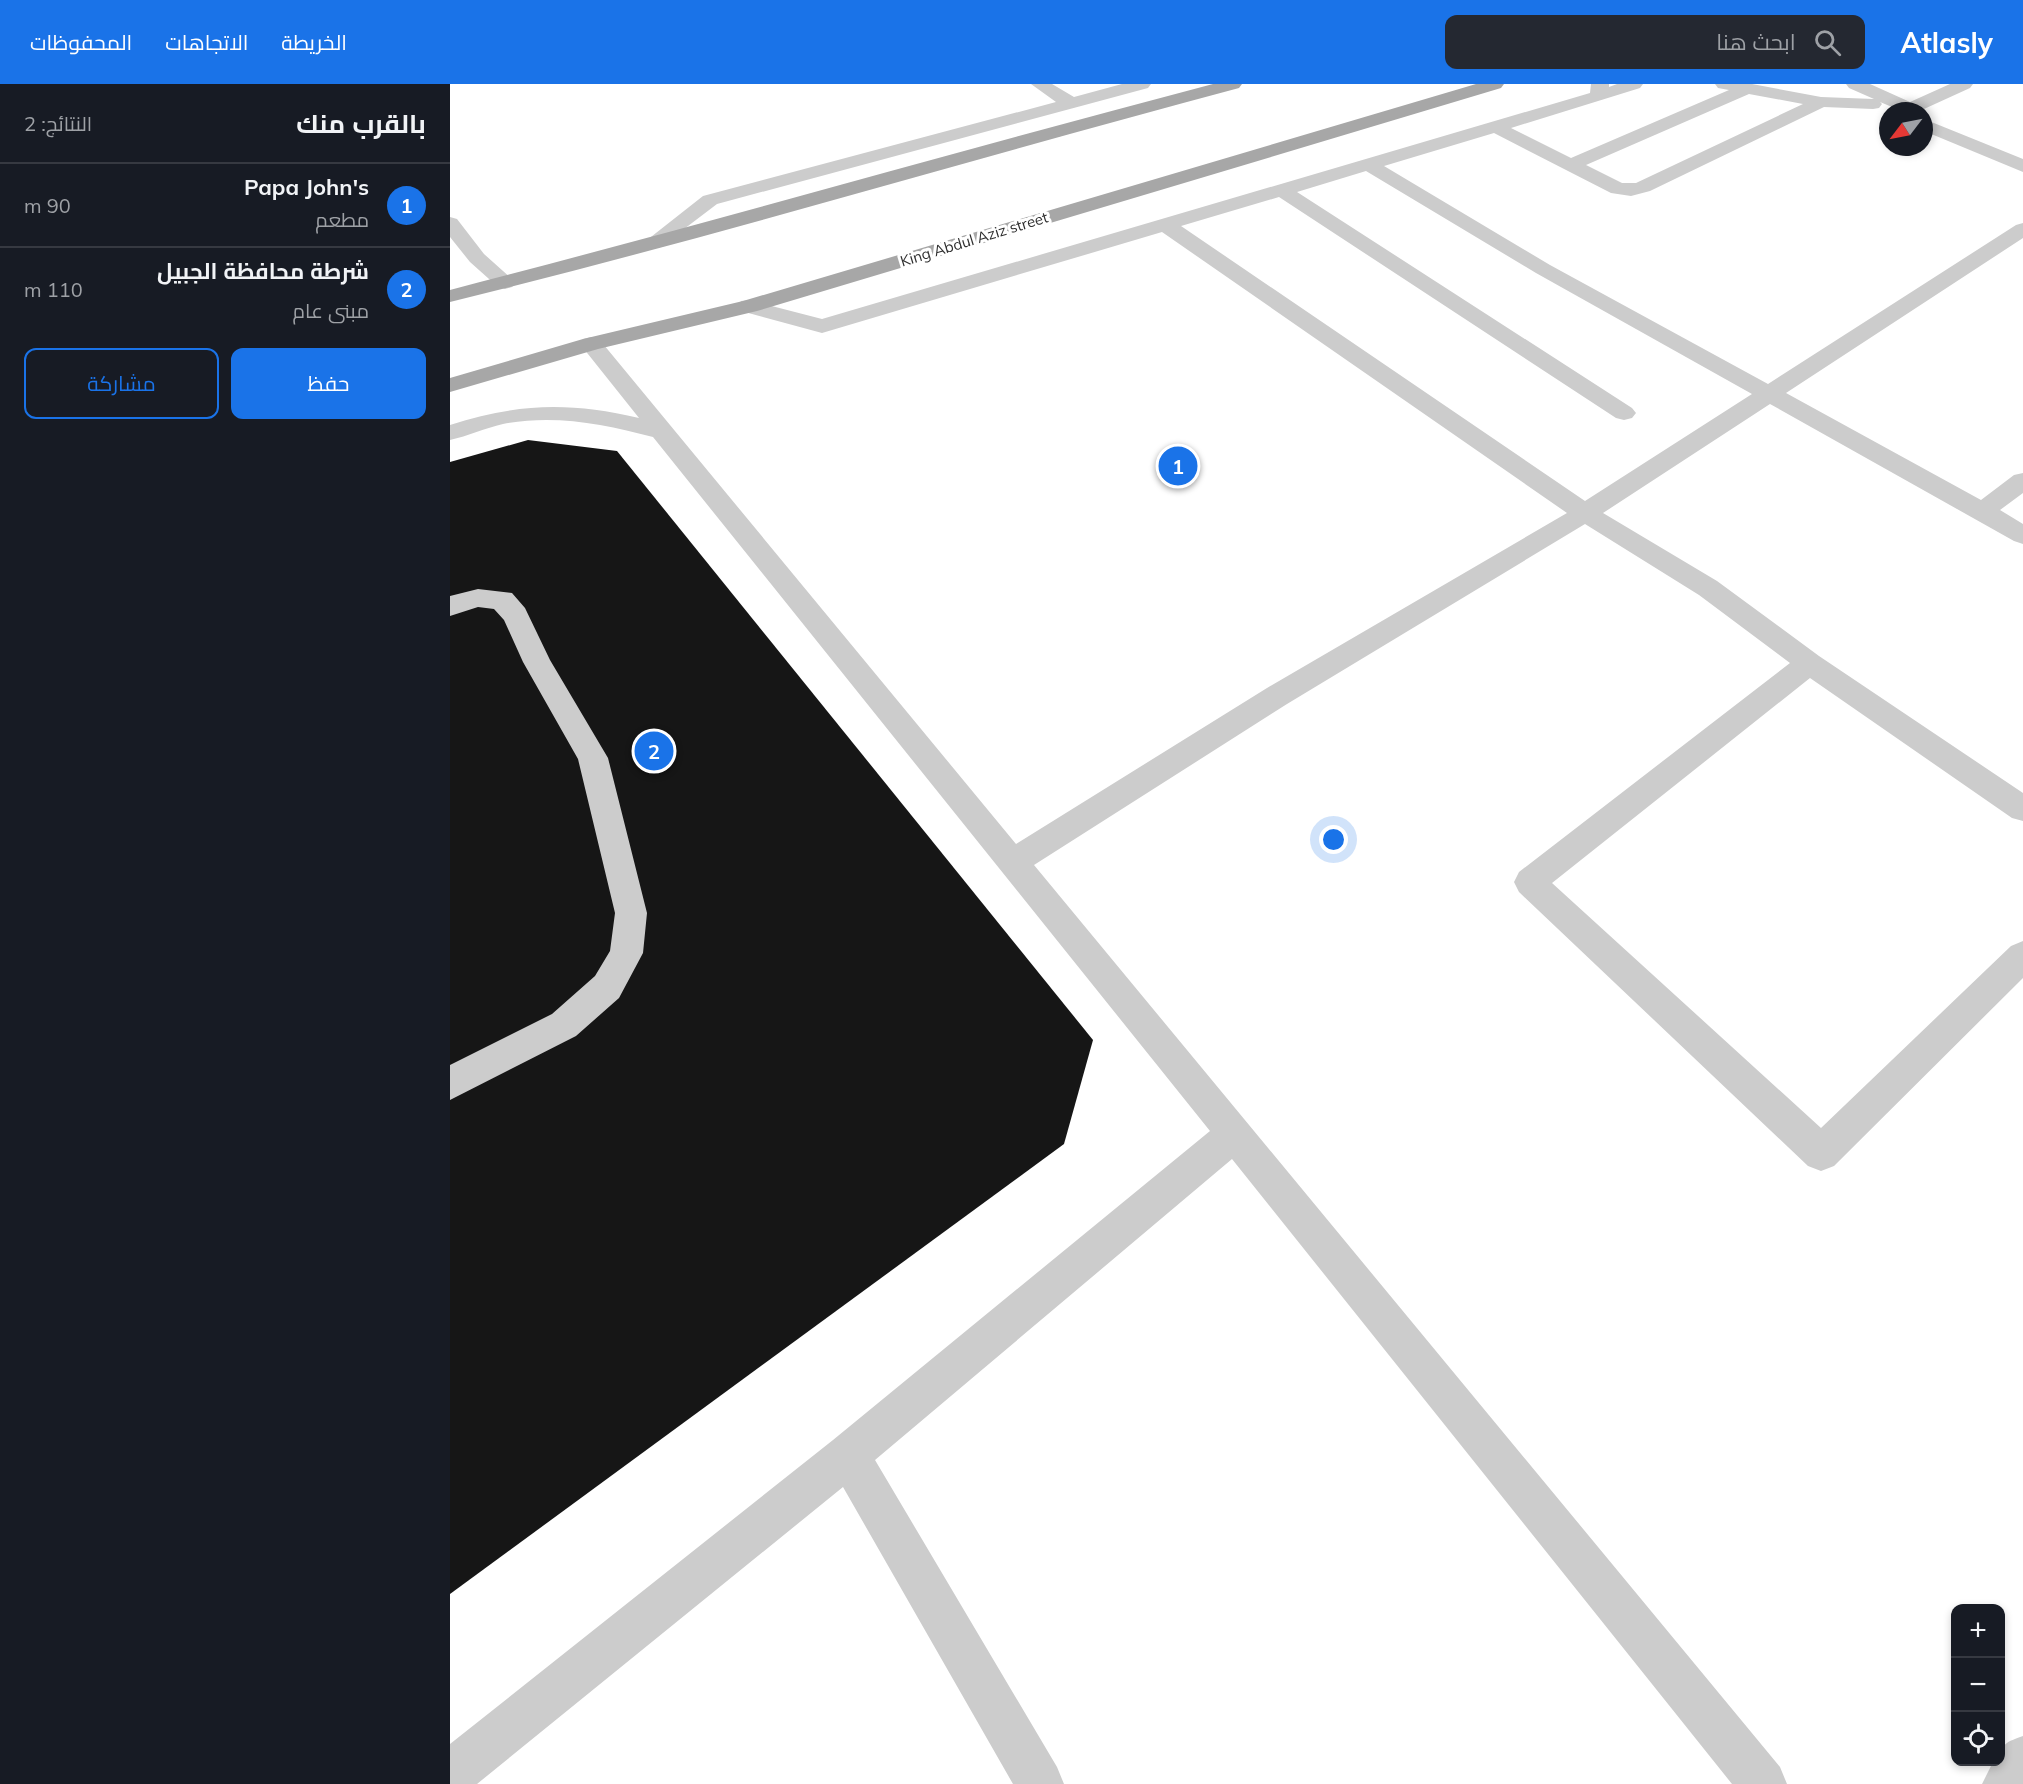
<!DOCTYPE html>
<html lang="ar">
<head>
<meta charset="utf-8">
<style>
	:root { --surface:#171b24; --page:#242831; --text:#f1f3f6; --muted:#9ea1a6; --line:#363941; --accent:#1a73e8 }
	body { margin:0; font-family:Mulish,Cairo,sans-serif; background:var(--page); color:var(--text); direction:rtl }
	.controls { position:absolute; right:18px; bottom:18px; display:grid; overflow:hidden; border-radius:12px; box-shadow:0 3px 9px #0003 }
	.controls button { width:54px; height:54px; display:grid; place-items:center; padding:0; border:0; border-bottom:2px solid var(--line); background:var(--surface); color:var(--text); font:30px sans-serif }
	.compass { position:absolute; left:1429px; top:18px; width:54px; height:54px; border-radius:50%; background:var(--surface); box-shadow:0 3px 9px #0003; rotate:238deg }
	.you { position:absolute; left:884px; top:756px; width:21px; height:21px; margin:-15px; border:4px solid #fff; border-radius:50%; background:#1a73e8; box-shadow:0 0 0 9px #1a73e833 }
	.badge { display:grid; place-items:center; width:39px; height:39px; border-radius:50%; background:var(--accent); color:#fff; font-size:20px; font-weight:700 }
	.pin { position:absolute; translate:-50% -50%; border:3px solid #fff; box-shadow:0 2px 6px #0006 }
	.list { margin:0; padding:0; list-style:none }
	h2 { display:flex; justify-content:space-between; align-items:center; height:78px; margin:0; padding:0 24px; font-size:26px }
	h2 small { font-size:20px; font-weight:400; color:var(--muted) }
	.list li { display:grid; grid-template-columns:39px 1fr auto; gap:18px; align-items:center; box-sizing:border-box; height:84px; padding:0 24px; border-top:2px solid var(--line) }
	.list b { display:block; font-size:22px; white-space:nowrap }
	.list p { margin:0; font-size:20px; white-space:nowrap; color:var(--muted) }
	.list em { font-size:20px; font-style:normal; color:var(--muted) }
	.actions { display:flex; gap:12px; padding:18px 24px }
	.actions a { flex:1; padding:14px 0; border:2px solid var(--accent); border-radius:12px; text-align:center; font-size:21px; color:var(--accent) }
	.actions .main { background:var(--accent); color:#fff }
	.icon { flex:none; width:33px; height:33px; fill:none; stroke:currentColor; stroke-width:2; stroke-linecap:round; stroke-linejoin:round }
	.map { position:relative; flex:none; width:1573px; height:1700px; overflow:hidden; direction:ltr }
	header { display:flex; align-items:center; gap:36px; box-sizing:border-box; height:84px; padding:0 30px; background:var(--accent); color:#fff }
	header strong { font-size:28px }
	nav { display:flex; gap:33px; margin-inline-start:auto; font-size:21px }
	.search { width:420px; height:54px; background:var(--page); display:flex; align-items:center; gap:15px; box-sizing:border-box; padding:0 21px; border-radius:12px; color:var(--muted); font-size:22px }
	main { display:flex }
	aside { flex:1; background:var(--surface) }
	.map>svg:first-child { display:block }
	.building { fill:#161616 }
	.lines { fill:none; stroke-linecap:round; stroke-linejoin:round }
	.minor { fill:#ccc; fill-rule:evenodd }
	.major { fill:#a7a7a7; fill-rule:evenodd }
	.labels { text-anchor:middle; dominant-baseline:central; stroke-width:6; stroke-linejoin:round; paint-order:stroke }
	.far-street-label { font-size:15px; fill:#2f2f2f; stroke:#fff }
</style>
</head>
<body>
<header>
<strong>Atlasly</strong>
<div class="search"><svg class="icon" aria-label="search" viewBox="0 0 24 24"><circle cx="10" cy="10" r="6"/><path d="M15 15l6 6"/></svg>ابحث هنا</div>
<nav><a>الخريطة</a><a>الاتجاهات</a><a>المحفوظات</a></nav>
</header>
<main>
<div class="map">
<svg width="1573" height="1700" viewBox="0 0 1573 1700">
	<rect width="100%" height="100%" fill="#fff"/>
	<path class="building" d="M 78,356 L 167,367 L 643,956 L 614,1060 L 0,1510 L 0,378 Z"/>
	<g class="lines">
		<path class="minor" d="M 581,0 L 602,0 L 624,13 L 672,0 L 701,0 L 698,4 L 267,120 L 209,164 L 195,164 L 192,160 L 253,112 L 606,18 Z
			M 1141,0 L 1159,0 L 1159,3 L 1167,0 L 1193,0 L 1190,4 L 1061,44 L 1121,74 L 1279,6 L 1268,4 L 1265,0 L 1302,0 L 1371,13 L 1424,15 L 1399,4 L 1396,0 L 1420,0 L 1460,18 L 1500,0 L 1523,0 L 1520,4 L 1474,25 L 1475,27 L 1474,28 L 1446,27 L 1447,25 L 1430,18 L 1432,20 L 1429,24 L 1423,25 L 1374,23 L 1200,107 L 1181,112 L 1161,109 L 1044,49 L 934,82 L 1100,181 L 1318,300 L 1566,141 L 1573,139 L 1573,154 L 1336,309 L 1531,416 L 1564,391 L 1573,389 L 1573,409 L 1550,426 L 1573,440 L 1573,460 L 1564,457 L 1320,320 L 1153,429 L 1267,497 L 1369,572 L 1573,709 L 1573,737 L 1562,734 L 1360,594 L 1102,799 L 1371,1044 L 1561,862 L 1573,857 L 1573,894 L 1384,1082 L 1371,1087 L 1358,1082 L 1069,808 L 1064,798 L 1069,788 L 1340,579 L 1249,511 L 1135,440 L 837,620 L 584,781 L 1330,1683 L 1337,1700 L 1282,1700 L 782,1075 L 425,1376 L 607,1683 L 614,1700 L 563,1700 L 393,1403 L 27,1700 L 0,1700 L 0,1660 L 383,1356 L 760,1047 L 203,353 C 154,340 104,330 53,340 C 35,344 18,352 0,356 L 0,341 C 68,319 120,318 189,334 L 130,260 L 133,255 L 141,253 L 149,255 L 566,760 L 817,604 L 1117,429 L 712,148 L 372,249 L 291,227 L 288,222 L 291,217 L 299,216 L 372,235 L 1140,9 ZM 1299,10 L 1353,20 L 1186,99 L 1172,99 L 1136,81 ZM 916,87 L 1086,189 L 1302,310 L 1135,417 L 731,142 L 829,113 L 1166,334 L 1174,336 L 1182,334 L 1186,329 L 1182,324 L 847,108 Z
			M 1474,35 L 1573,75 L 1573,88 L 1474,47 Z
			M 0,133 L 7,135 L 34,170 L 62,195 L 66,199 L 62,203 L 55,205 L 48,203 L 20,178 L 0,153 Z
			M 28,505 L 62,509 L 75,524 L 100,576 L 158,674 L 197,829 L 193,869 L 169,914 L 126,952 L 0,1016 L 0,981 L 102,930 L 145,892 L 160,867 L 165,829 L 128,675 L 73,578 L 54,536 L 44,525 L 28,523 L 0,532 L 0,512 Z
			M 1573,1652 L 1573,1700 L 1532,1700 L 1543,1678 L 1550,1678 C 1550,1659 1557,1658 1573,1652 Z"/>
		<path class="major" d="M 763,0 L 792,0 L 789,4 C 526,74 265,153 0,218 L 0,206 C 255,140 508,67 763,0 Z
			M 1026,0 L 1054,0 L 1051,4 L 307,227 L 148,265 L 0,308 L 0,294 L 133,255 L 293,217 Z"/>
	</g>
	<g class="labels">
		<g class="far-street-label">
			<text transform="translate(524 155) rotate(-17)">King Abdul Aziz street</text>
		</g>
	</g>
</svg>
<div class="controls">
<button>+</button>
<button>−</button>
<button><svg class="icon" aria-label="locate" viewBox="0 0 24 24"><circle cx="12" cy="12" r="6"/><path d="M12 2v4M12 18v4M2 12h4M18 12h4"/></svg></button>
</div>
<svg class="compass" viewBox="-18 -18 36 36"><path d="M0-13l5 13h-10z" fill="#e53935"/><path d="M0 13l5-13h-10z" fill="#9ea1a6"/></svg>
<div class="you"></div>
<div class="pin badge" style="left:728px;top:382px">1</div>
<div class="pin badge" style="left:204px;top:667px">2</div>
</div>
<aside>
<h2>بالقرب منك<small>النتائج: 2</small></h2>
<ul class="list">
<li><span class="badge">1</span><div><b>Papa John's</b><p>مطعم</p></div><em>90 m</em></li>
<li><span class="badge">2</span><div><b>شرطة محافظة الجبيل</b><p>مبنى عام</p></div><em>110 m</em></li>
</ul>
<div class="actions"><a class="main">حفظ</a><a>مشاركة</a></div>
</aside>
</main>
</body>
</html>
